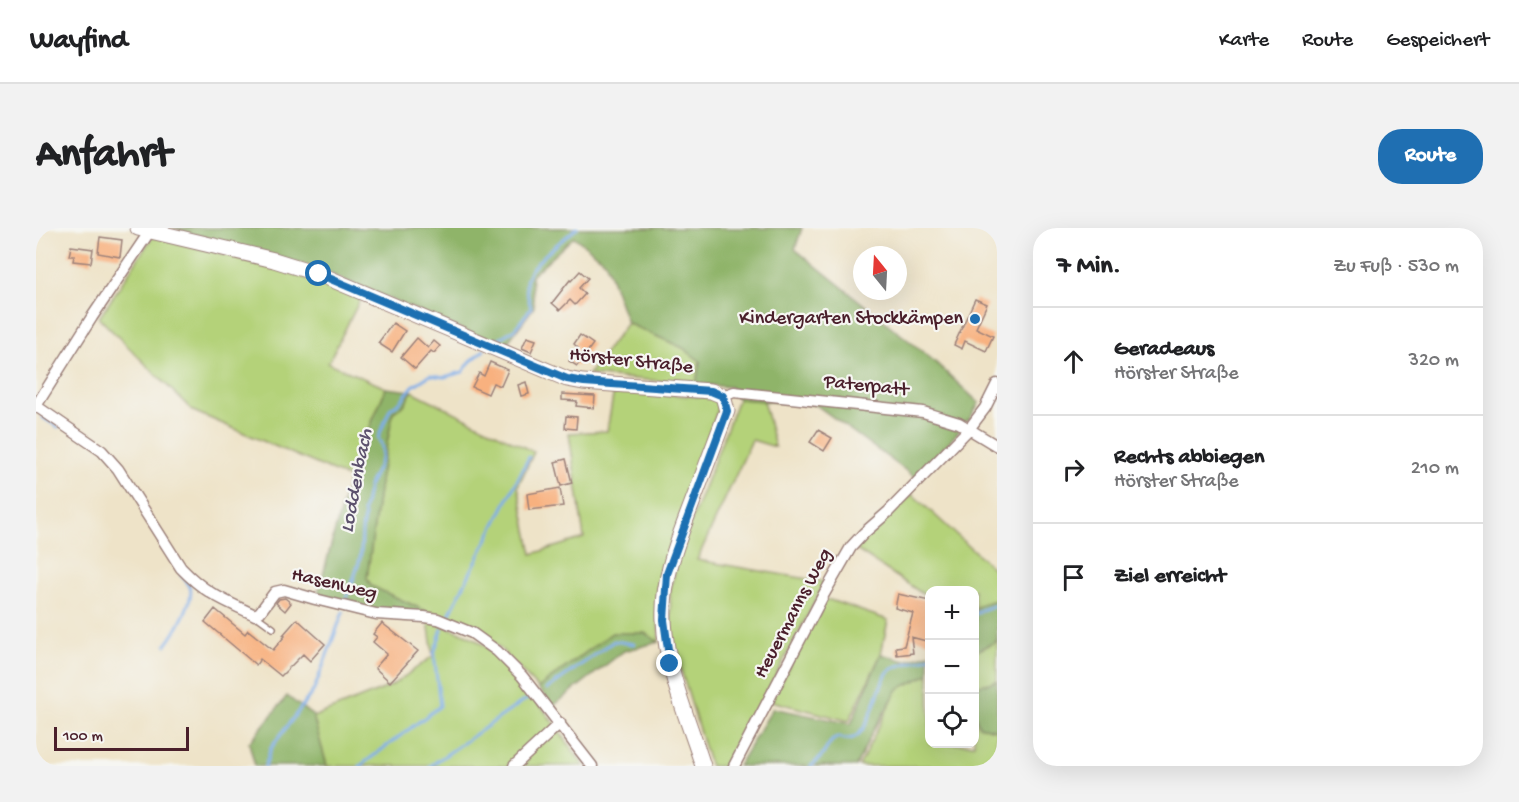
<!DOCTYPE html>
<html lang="de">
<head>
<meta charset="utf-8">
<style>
	:root { --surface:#fff; --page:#f2f2f2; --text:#202124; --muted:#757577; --line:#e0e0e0; --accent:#1f6fb2 }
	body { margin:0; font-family:"Gochi Hand",sans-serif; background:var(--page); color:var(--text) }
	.controls { position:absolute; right:18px; bottom:18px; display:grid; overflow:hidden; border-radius:12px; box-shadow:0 6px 24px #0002 }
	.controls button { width:54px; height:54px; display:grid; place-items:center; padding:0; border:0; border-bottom:2px solid var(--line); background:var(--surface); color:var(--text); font:30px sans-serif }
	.compass { position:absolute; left:817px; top:18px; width:54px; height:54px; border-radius:50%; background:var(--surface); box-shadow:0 6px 24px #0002; rotate:342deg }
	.scale { position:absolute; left:18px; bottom:15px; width:135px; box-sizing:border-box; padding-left:6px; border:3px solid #4a1f2b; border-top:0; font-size:16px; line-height:21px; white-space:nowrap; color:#4a1f2b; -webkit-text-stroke:4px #f6f6f2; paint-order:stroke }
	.stop { position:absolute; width:18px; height:18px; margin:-14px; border:4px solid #1f6fb2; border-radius:50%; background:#fff }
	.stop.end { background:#1f6fb2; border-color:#fff; box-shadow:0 2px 6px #0008 }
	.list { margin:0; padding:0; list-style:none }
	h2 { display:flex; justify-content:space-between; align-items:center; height:78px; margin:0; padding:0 24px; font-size:26px }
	h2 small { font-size:20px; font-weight:400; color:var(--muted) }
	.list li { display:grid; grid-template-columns:39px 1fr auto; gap:18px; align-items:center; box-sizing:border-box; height:108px; padding:0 24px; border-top:2px solid var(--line) }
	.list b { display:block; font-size:22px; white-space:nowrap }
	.list p { margin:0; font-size:20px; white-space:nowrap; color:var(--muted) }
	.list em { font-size:20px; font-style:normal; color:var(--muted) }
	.icon { flex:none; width:33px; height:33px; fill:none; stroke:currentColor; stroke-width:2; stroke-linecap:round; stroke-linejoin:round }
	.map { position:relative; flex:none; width:961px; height:538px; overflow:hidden; border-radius:24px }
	header { display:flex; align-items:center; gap:36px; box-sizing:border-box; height:84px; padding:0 30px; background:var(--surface); border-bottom:2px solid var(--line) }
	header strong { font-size:28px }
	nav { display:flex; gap:33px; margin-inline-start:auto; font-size:21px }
	.intro { display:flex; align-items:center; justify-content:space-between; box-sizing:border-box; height:144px; padding:0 36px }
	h1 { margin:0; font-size:42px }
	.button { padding:15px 27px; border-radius:24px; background:var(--accent); color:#fff; font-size:21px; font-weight:700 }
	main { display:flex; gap:36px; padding:0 36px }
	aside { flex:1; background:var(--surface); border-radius:24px; box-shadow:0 6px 24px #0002 }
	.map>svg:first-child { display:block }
	.green { fill:#b4d279; stroke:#7f7852; stroke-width:1.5 }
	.forest { fill:#8fb469; stroke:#6c6a4a; stroke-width:1.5 }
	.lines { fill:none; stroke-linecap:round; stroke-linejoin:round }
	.stream { stroke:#7eade8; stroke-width:3 }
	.building { fill:#f8b17f }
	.lane-casing { stroke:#9c817a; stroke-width:8 }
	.street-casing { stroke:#9c817a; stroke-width:13 }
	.secondary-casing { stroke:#9c817a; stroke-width:17 }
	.lane { stroke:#fff; stroke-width:5 }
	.street { stroke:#fff; stroke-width:10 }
	.secondary { stroke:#fff; stroke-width:15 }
	.route { stroke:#1f6fb2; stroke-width:8 }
	.poi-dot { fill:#1f6fb2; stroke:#f6f6f2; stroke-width:2 }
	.labels { text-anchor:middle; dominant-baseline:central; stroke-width:4.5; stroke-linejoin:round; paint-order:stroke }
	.poi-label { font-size:20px; fill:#4a1f2b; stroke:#f6f6f2; text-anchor:end }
	.street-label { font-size:20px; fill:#4a1f2b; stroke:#f6f6f2 }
	.water-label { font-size:21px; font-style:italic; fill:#5c516d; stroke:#f6f6f2 }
</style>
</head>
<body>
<header>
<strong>Wayfind</strong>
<nav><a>Karte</a><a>Route</a><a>Gespeichert</a></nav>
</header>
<div class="intro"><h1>Anfahrt</h1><a class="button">Route</a></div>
<main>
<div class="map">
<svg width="961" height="538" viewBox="0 0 961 538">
	<rect width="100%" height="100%" fill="#f6f6f2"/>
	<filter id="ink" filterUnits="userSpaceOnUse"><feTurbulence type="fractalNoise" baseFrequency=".0167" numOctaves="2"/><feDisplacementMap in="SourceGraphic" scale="12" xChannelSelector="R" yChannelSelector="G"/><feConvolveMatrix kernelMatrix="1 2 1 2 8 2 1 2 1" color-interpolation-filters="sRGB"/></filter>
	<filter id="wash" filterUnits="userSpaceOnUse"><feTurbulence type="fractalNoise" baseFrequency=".008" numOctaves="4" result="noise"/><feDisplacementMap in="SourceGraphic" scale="24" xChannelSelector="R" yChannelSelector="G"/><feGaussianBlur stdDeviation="1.35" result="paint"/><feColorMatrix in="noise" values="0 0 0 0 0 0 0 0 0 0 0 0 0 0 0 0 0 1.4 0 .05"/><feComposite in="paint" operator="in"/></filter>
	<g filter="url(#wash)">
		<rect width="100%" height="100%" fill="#eee3c8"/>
		<path class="green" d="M 117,8 C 188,26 257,43 325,70 L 292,135 L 350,160 L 313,250 L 157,183 L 63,90 Z
			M 591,95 L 647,120 L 664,133 L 660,156 L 552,147 Z
			M 578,162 L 678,170 L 683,178 L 625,344 L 621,365 L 623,414 L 576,405 L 502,460 L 464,420 L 442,405 L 414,390 L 392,384 L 335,358 L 331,350 L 345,247 L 357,184 L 368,177 L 376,163 L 498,224 L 482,258 L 496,326 L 548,310 L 533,205 L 571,203 Z
			M 702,171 L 727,172 L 739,219 L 716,212 L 661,332 L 789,354 L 692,538 L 674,538 L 636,412 L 634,363 L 644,323 Z
			M 876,266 L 961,344 L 961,372 L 946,376 L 939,381 L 938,362 L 894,362 L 893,370 L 819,321 L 831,307 Z
			M 788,372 L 794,372 L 852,392 L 845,426 L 813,493 L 735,473 Z
			M 392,392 C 406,398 422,402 435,409 C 478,432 519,498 548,538 L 291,538 L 277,489 L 355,458 L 397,428 Z
			M 961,413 L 961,453 L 942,458 L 939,465 L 938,424 Z
			M 893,446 L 894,516 L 938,516 L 939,488 L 943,498 L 961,502 L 961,538 L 823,538 L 862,460 Z"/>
		<path class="forest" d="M 136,0 L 766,0 L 759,21 L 898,133 L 943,175 L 933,192 L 929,193 L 924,200 L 924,202 L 880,250 L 780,177 L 702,171 L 695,159 L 660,156 L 664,133 L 647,120 L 591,95 L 569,33 L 538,9 L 495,48 L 498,79 L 468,119 L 280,40 Z
			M 350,160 L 376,163 L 368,177 L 357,184 L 345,247 L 331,350 L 335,358 L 392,384 L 390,386 L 341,383 L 281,369 L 313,250 Z
			M 961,372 L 961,413 L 939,424 L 939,381 L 946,376 Z
			M 576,405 L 609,405 L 623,414 L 588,423 L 517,478 L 502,460 Z
			M 845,426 L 869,433 L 893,426 L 893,446 L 862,461 L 838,501 L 820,538 L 702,538 L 737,480 L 815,496 Z
			M 961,453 L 961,502 L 943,498 C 938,486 935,470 942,458 Z
			M 251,468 L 277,488 L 291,538 L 219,538 L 213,515 Z"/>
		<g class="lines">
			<path class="stream" d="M 459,113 L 479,101 L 495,80 C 493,70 487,58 492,47 C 497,34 529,10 541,0
				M 6,189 L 22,199
				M 309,375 C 313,360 321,345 324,330 C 327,316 324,298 329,288 L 327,284 C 330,275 331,264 334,255 C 340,241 353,226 342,210 L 354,181 L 365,173 L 377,158 L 394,147 L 408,149 L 427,144 L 434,134 L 448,122
				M 413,387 L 493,229
				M 938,387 L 945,382 L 961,377
				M 130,417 C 138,407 159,372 154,359 C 152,355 148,350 145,347
				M 511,461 L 578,413 L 598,416
				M 229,538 L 235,520 L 278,462 L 307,384
				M 324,538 L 404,478 L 398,425 L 406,401
				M 394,538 L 486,474 L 498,468
				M 775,538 C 780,534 786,529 789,523 C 794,516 794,512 803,509 C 834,524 840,455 853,443 C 864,434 881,435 894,429"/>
		</g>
		<g id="blocks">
			<path class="building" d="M 64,9 L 86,12 L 84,29 L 62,25 Z
				M 35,18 L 57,21 L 55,35 L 37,33 L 38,28 L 33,28 Z
				M 544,43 L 552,50 L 543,60 L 549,66 L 539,77 L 534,72 L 524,82 L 516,75 L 534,52 L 535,53 Z
				M 939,71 L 951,76 L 940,100 L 957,108 L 950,123 L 929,113 L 926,121 L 918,117 Z
				M 357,95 L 369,103 L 356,124 L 342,115 Z
				M 544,107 L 557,116 L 541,138 L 533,133 L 542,120 L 538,116 Z
				M 491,109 L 500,112 L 495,124 L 486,120 Z
				M 381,110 L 392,120 L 398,113 L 404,118 L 398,125 L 395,123 L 379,141 L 365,129 Z
				M 454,134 L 472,142 L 465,158 L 457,155 L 452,166 L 436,159 L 443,145 L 448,148 Z
				M 490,154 L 493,166 L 485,168 L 482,157 Z
				M 526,166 L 559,168 L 558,180 L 540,178 L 541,173 L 526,172 Z
				M 530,188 L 541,189 L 540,201 L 529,200 Z
				M 782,202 L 796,210 L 788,223 L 774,214 Z
				M 530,231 L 536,255 L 525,258 L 519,234 Z
				M 524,260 L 527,278 L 493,282 L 491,266 Z
				M 862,366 L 894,373 L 894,414 L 875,409 L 877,425 L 861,427 L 860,419 L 868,418 L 877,385 L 859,380 Z
				M 249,370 L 255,375 L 249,383 L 240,375 L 243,371 Z
				M 179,381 L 209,406 L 212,402 L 237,422 L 249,408 L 247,407 L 261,391 L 289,416 L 274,433 L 267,426 L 245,448 L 224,431 L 220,437 L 169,394 Z
				M 346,395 L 382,423 L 354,454 L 339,440 L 351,426 L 337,414 L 341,409 L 337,406 Z"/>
		</g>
	</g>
	<g filter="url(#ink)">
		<use href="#blocks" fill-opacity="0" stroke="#9c817a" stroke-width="1.5"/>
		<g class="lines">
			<defs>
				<path id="lane" d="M 219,387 L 237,400"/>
				<path id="street" d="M 687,168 L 698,164 L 887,184 L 923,195 L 961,218
					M 0,178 L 66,223 L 82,241 L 145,340 C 170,366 187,372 219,387 L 224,384 L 239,364 L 248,362 L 279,371 L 340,386 L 388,389 L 402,391 L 436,405 L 461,423 L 486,448 L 556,538
					M 0,178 L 56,89 L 116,0
					M 478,538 L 524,495
					M 698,538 L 788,366 L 815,319 L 828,305 L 852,284 L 933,201 L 949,180 L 961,156"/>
				<path id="secondary" d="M 102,0 L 238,32 L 283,46 L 531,151 L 547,154 L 675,163 L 687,168 L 691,183 C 679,215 667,246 655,278 C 641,315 626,351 628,392 C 630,442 652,491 667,538"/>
			</defs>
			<use href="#lane" class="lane-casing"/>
			<use href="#street" class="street-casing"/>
			<use href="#secondary" class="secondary-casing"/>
			<use href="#lane" class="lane"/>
			<use href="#street" class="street"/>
			<use href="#secondary" class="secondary"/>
		</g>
	</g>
	<g class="lines" filter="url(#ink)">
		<path class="route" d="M 283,46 L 531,151 L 548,154 L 675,163 L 687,168 L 691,183 L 631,346 L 628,392 L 634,436"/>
	</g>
	<circle class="poi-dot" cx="939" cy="91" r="6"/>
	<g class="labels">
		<g class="poi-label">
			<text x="927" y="91">Kindergarten Stockkämpen</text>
		</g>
		<g class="street-label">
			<text transform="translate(595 134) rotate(6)">Hörster Straße</text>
			<text transform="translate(830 159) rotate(6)">Paterpatt</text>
			<text transform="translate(298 357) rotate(13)">Hasenweg</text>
			<text transform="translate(758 386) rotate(-62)">Heuermanns Weg</text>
		</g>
		<g class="water-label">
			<text transform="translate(322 253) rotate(-79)">Loddenbach</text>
		</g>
	</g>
</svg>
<div class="controls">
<button>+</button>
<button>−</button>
<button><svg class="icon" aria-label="locate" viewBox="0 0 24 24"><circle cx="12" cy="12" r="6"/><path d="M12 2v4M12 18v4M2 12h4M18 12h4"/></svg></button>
</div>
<svg class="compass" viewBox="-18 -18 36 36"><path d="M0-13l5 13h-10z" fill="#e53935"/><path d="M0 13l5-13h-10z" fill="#757577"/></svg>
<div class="scale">100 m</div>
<div class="stop" style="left:283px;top:46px"></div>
<div class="stop end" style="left:634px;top:436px"></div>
</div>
<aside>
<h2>7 Min.<small>Zu Fuß · 530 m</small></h2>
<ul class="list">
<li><svg class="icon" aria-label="ahead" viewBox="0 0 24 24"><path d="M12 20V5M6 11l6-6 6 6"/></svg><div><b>Geradeaus</b><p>Hörster Straße</p></div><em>320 m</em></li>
<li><svg class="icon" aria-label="right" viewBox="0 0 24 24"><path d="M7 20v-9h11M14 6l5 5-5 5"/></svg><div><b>Rechts abbiegen</b><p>Hörster Straße</p></div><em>210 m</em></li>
<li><svg class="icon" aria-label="arrive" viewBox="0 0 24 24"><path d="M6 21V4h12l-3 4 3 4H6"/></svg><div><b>Ziel erreicht</b></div></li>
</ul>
</aside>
</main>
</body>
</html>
